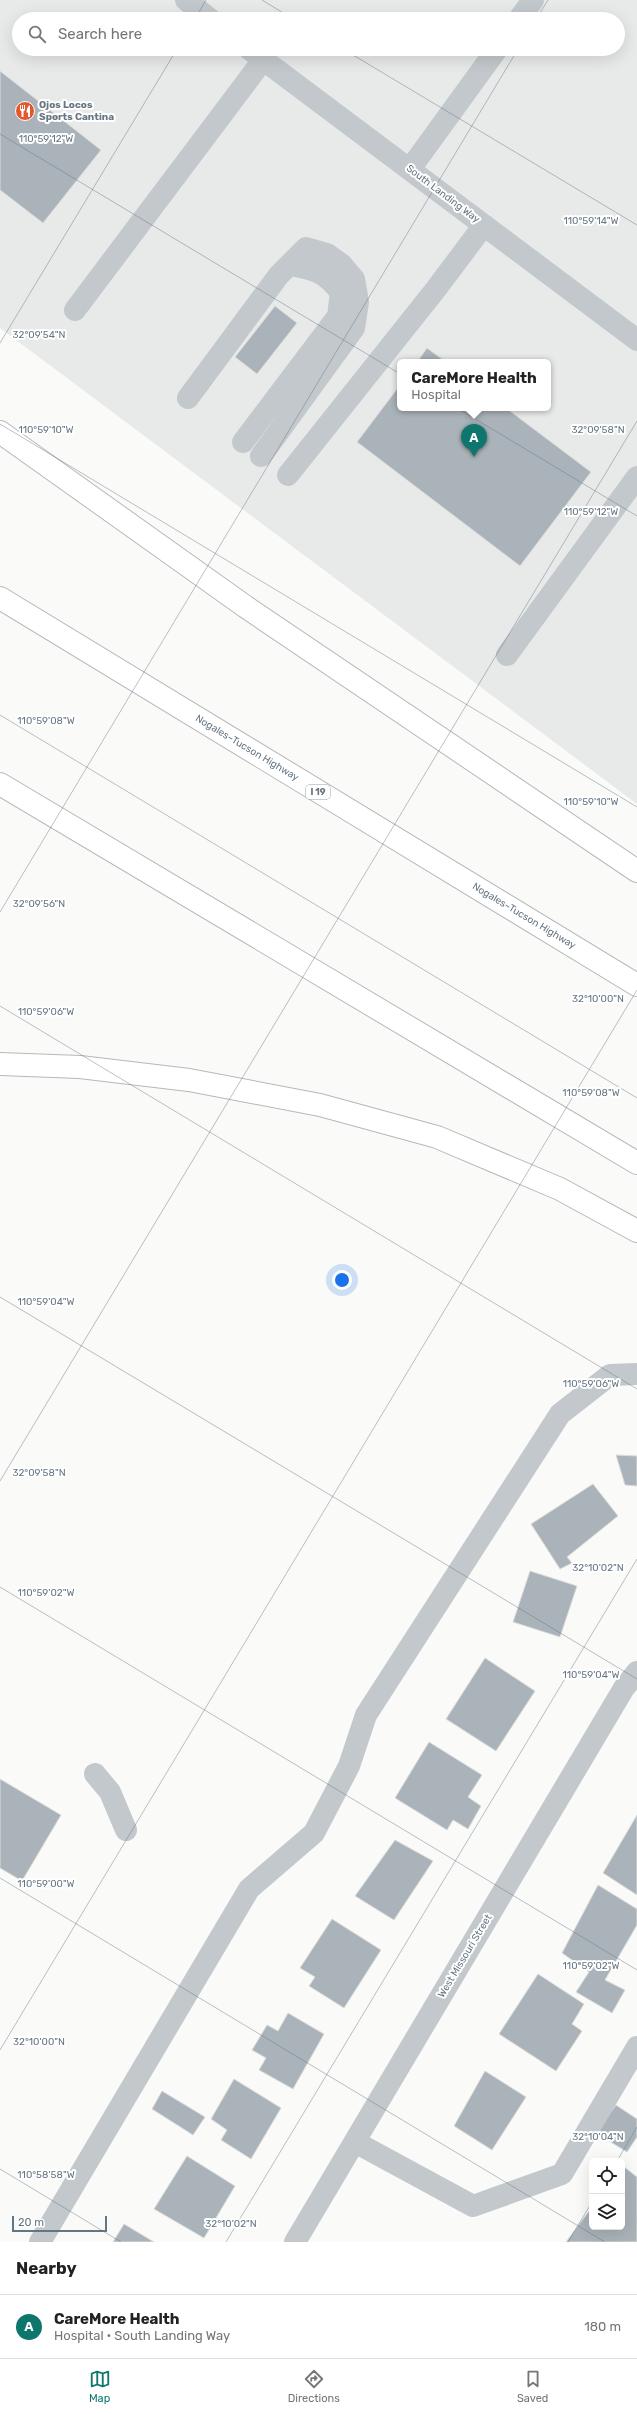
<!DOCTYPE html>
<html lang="en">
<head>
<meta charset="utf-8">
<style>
	:root { --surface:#fff; --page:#f2f2f2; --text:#222; --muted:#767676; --line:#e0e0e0; --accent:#0f766e }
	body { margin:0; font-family:Rubik,sans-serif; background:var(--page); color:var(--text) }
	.controls { position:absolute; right:12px; bottom:12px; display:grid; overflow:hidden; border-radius:6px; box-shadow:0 4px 16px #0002 }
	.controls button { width:36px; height:36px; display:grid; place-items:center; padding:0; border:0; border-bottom:1px solid var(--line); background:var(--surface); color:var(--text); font:20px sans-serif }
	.scale { position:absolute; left:12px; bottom:10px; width:95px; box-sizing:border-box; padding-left:4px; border:2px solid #657683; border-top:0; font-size:11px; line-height:14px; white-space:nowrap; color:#657683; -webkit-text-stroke:3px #fff; paint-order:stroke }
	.you { position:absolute; left:342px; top:1280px; width:14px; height:14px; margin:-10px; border:3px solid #fff; border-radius:50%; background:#1a73e8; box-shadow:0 0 0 6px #1a73e833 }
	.badge { display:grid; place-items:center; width:26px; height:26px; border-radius:50%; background:var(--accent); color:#fff; font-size:13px; font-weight:700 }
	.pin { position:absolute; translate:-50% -33px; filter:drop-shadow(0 1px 2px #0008) }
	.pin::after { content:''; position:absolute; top:21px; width:14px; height:12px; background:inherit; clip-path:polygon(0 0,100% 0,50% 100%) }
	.popup { position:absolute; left:397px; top:359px; width:154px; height:52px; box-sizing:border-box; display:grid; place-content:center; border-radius:6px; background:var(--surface); filter:drop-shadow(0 1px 3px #0005); font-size:13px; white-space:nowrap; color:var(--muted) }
	.popup b { font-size:15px; color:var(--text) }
	.popup::after { content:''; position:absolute; left:50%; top:100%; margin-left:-8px; border:8px solid transparent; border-top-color:var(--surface) }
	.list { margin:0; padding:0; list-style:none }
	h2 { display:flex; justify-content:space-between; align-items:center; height:52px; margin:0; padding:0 16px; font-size:17px }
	h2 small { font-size:13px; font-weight:400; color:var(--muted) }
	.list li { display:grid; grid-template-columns:26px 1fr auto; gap:12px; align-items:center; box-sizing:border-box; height:64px; padding:0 16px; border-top:1px solid var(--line) }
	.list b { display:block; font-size:15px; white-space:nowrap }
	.list p { margin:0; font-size:13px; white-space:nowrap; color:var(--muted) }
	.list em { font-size:13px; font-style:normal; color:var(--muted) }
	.icon { flex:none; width:22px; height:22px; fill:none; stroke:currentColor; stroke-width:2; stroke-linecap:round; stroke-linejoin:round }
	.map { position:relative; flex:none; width:637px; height:2242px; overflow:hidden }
	.search { position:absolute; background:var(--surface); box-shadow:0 4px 16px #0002; left:12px; right:12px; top:12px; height:44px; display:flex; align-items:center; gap:10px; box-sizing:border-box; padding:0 14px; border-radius:22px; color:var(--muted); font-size:15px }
	.sheet { height:116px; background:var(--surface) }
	nav { display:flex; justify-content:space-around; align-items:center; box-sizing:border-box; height:56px; border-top:1px solid var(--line); background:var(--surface); font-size:11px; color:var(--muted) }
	nav a { display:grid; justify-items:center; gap:2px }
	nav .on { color:var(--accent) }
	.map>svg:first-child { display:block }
	.built { fill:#e8e9e9; fill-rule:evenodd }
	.building { fill:#aab3b9; stroke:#dcdcda }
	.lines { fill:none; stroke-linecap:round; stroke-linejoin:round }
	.major-casing { stroke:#b5babe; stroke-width:24 }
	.highway-casing { stroke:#b4b9bd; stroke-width:24 }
	.minor { stroke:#c3c8cc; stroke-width:22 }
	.major { stroke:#fff; stroke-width:22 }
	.highway { stroke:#fff; stroke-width:22 }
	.ticks { fill:none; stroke:#657683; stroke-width:1; stroke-opacity:0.45 }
	.labels { text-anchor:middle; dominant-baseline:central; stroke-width:4; stroke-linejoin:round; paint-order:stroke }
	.shield { fill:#fff; stroke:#939fa8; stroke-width:1 }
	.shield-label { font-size:9px; font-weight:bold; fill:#657683 }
	.poi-label { font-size:10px; font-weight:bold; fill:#657683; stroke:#fff; text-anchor:start }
	.street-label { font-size:10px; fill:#657683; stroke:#fff }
	.ticks-label { font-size:10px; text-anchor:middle; fill:#657683; stroke:#fff; stroke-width:4; stroke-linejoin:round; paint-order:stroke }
</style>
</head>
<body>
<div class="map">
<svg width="637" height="2242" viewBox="0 0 637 2242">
	<rect width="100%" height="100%" fill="#fafaf8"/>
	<path class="built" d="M 0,0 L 637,0 L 637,804 L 0,328 ZM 19,19 L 618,19 L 618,49 L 19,49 ZM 400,362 L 548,362 L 548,408 L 400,408 Z"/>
	<path class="building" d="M 0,71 L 101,150 L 43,223 L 0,190 Z
		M 275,306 L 297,323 L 257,374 L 235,357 Z
		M 427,348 L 446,362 L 417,362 Z
		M 400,385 L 400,408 L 506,408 L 591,472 L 520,566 L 357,442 Z
		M 616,1455 L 637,1456 L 637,1486 L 625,1485 Z
		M 593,1484 L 618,1516 L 567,1557 L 572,1563 L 560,1569 L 531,1524 Z
		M 530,1571 L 577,1586 L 560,1637 L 513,1622 Z
		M 485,1658 L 535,1691 L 496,1751 L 446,1719 Z
		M 429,1742 L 482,1775 L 468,1797 L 481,1806 L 468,1829 L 453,1820 L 447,1830 L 395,1798 Z
		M 0,1779 L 61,1815 L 22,1881 L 0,1868 Z
		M 637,1815 L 637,1895 L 603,1873 Z
		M 395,1840 L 433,1861 L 394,1920 L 355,1896 Z
		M 598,1885 L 637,1909 L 637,1925 L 605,1980 L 625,1990 L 612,2013 L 576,1992 L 589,1972 L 562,1953 Z
		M 332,1919 L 381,1950 L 344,2008 L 309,1986 L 315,1977 L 300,1968 Z
		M 538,1974 L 584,2004 L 572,2024 L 582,2031 L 556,2071 L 499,2034 Z
		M 288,2013 L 324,2034 L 293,2089 L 259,2070 L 266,2058 L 252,2050 L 267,2025 L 278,2031 Z
		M 485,2071 L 526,2097 L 492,2150 L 454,2126 Z
		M 234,2079 L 281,2108 L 251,2159 L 221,2140 L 227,2130 L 211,2119 Z
		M 162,2091 L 205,2117 L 193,2135 L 152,2109 Z
		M 616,2105 L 637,2119 L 637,2137 L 627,2152 L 596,2133 Z
		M 187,2156 L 235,2186 L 204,2238 L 154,2209 Z
		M 623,2166 L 637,2177 L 637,2242 L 566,2242 L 592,2207 L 592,2227 L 622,2227 Z
		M 124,2224 L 154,2242 L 113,2242 Z"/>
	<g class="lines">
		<defs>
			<path id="major" d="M 0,432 L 246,607 L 637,871"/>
			<path id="highway" d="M 0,598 L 637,985
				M 0,784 L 637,1163
				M 0,1064 L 80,1067 L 189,1080 L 320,1105 L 437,1137 L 560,1189 L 637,1231"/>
		</defs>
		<use href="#major" class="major-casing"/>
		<use href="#highway" class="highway-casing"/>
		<path class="minor" d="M 186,0 L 210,19
			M 519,19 L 533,0
			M 249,49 L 637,340
			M 410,169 L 497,49
			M 75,310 L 263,60
			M 188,398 L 279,275 L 306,248 L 327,254 L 341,264 L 354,279 L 358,302 L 354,328 L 261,456
			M 243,442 L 338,316 L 341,293 C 326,272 314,269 289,265
			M 288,475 L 436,289 L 484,225
			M 507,655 L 637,477
			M 95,1774 L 110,1792 L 126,1830
			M 355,2142 L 473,2206 L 562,2174 L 637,2047
			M 40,2242 L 249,1889 L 314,1833 L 349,1766 L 366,1715 L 560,1414 L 610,1375 L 637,1374
			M 295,2242 L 624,1688 L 637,1672"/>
		<use href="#major" class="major"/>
		<use href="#highway" class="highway"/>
	</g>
	<path class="ticks" d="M 262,0 L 293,19M 195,19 L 206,0M 536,19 L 548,0M 343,49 L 637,225M 0,134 L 637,516M 0,343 L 177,49M 0,424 L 637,807M 0,715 L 637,1098M 0,912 L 518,49M 0,1006 L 637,1389M 0,1297 L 637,1679M 0,1481 L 637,421M 0,1587 L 637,1970M 0,1878 L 605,2242M 0,2050 L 637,990M 617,2161 L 637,2127M 0,2169 L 121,2242M 226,2242 L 637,1559M 568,2242 L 592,2202"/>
	<defs>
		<symbol id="restaurant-disc" viewBox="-11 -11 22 22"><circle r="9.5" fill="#e4572e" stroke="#fff"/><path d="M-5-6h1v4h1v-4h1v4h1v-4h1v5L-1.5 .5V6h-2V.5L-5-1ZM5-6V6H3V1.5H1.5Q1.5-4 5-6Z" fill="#fff"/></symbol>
	</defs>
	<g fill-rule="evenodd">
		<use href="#restaurant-disc" x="14" y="100" width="22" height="22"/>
	</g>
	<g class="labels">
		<rect class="shield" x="306" y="785" width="24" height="14" rx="3"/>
		<g class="shield-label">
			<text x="318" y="792">I 19</text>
		</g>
		<g class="poi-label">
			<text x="39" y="105">Ojos Locos<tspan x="39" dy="12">Sports Cantina</tspan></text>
		</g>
		<g class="street-label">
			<text transform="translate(443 194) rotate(37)">South Landing Way</text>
			<text transform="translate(247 748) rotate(31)">Nogales–Tucson Highway</text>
			<text transform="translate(524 916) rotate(31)">Nogales–Tucson Highway</text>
			<text transform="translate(465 1956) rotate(-59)">West Missouri Street</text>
		</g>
	</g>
	<g class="ticks-label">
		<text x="46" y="142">110°59'12"W</text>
		<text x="591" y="224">110°59'14"W</text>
		<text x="39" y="338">32°09'54"N</text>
		<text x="598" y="433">32°09'58"N</text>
		<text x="46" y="433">110°59'10"W</text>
		<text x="591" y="515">110°59'12"W</text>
		<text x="46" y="724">110°59'08"W</text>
		<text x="591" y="805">110°59'10"W</text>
		<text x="39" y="907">32°09'56"N</text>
		<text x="598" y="1002">32°10'00"N</text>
		<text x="46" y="1015">110°59'06"W</text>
		<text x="591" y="1096">110°59'08"W</text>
		<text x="46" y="1305">110°59'04"W</text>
		<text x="591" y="1387">110°59'06"W</text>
		<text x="39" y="1476">32°09'58"N</text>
		<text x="598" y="1571">32°10'02"N</text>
		<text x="46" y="1596">110°59'02"W</text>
		<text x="591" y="1678">110°59'04"W</text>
		<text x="46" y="1887">110°59'00"W</text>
		<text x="591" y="1969">110°59'02"W</text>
		<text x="39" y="2045">32°10'00"N</text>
		<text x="598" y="2140">32°10'04"N</text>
		<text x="46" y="2178">110°58'58"W</text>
		<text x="231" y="2227">32°10'02"N</text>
	</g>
</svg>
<div class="controls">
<button><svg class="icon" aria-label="locate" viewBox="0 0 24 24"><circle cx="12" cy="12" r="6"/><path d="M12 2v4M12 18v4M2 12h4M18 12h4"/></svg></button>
<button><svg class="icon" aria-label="layers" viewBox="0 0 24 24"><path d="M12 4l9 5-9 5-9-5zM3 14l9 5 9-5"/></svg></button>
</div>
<div class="scale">20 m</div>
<div class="you"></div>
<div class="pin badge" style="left:474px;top:457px">A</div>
<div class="popup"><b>CareMore Health</b>Hospital</div>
<div class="search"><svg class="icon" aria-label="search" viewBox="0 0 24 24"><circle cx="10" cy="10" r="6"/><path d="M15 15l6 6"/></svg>Search here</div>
</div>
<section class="sheet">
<h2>Nearby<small></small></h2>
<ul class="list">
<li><span class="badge">A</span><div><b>CareMore Health</b><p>Hospital · South Landing Way</p></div><em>180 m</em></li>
</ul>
</section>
<nav>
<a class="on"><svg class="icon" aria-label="map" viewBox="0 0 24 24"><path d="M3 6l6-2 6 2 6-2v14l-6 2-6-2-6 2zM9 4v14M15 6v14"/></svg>Map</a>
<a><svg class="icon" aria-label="directions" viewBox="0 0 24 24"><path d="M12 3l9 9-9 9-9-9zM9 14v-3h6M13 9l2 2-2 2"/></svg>Directions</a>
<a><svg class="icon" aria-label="saved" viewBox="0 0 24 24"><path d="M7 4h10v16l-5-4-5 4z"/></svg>Saved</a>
</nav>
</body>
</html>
